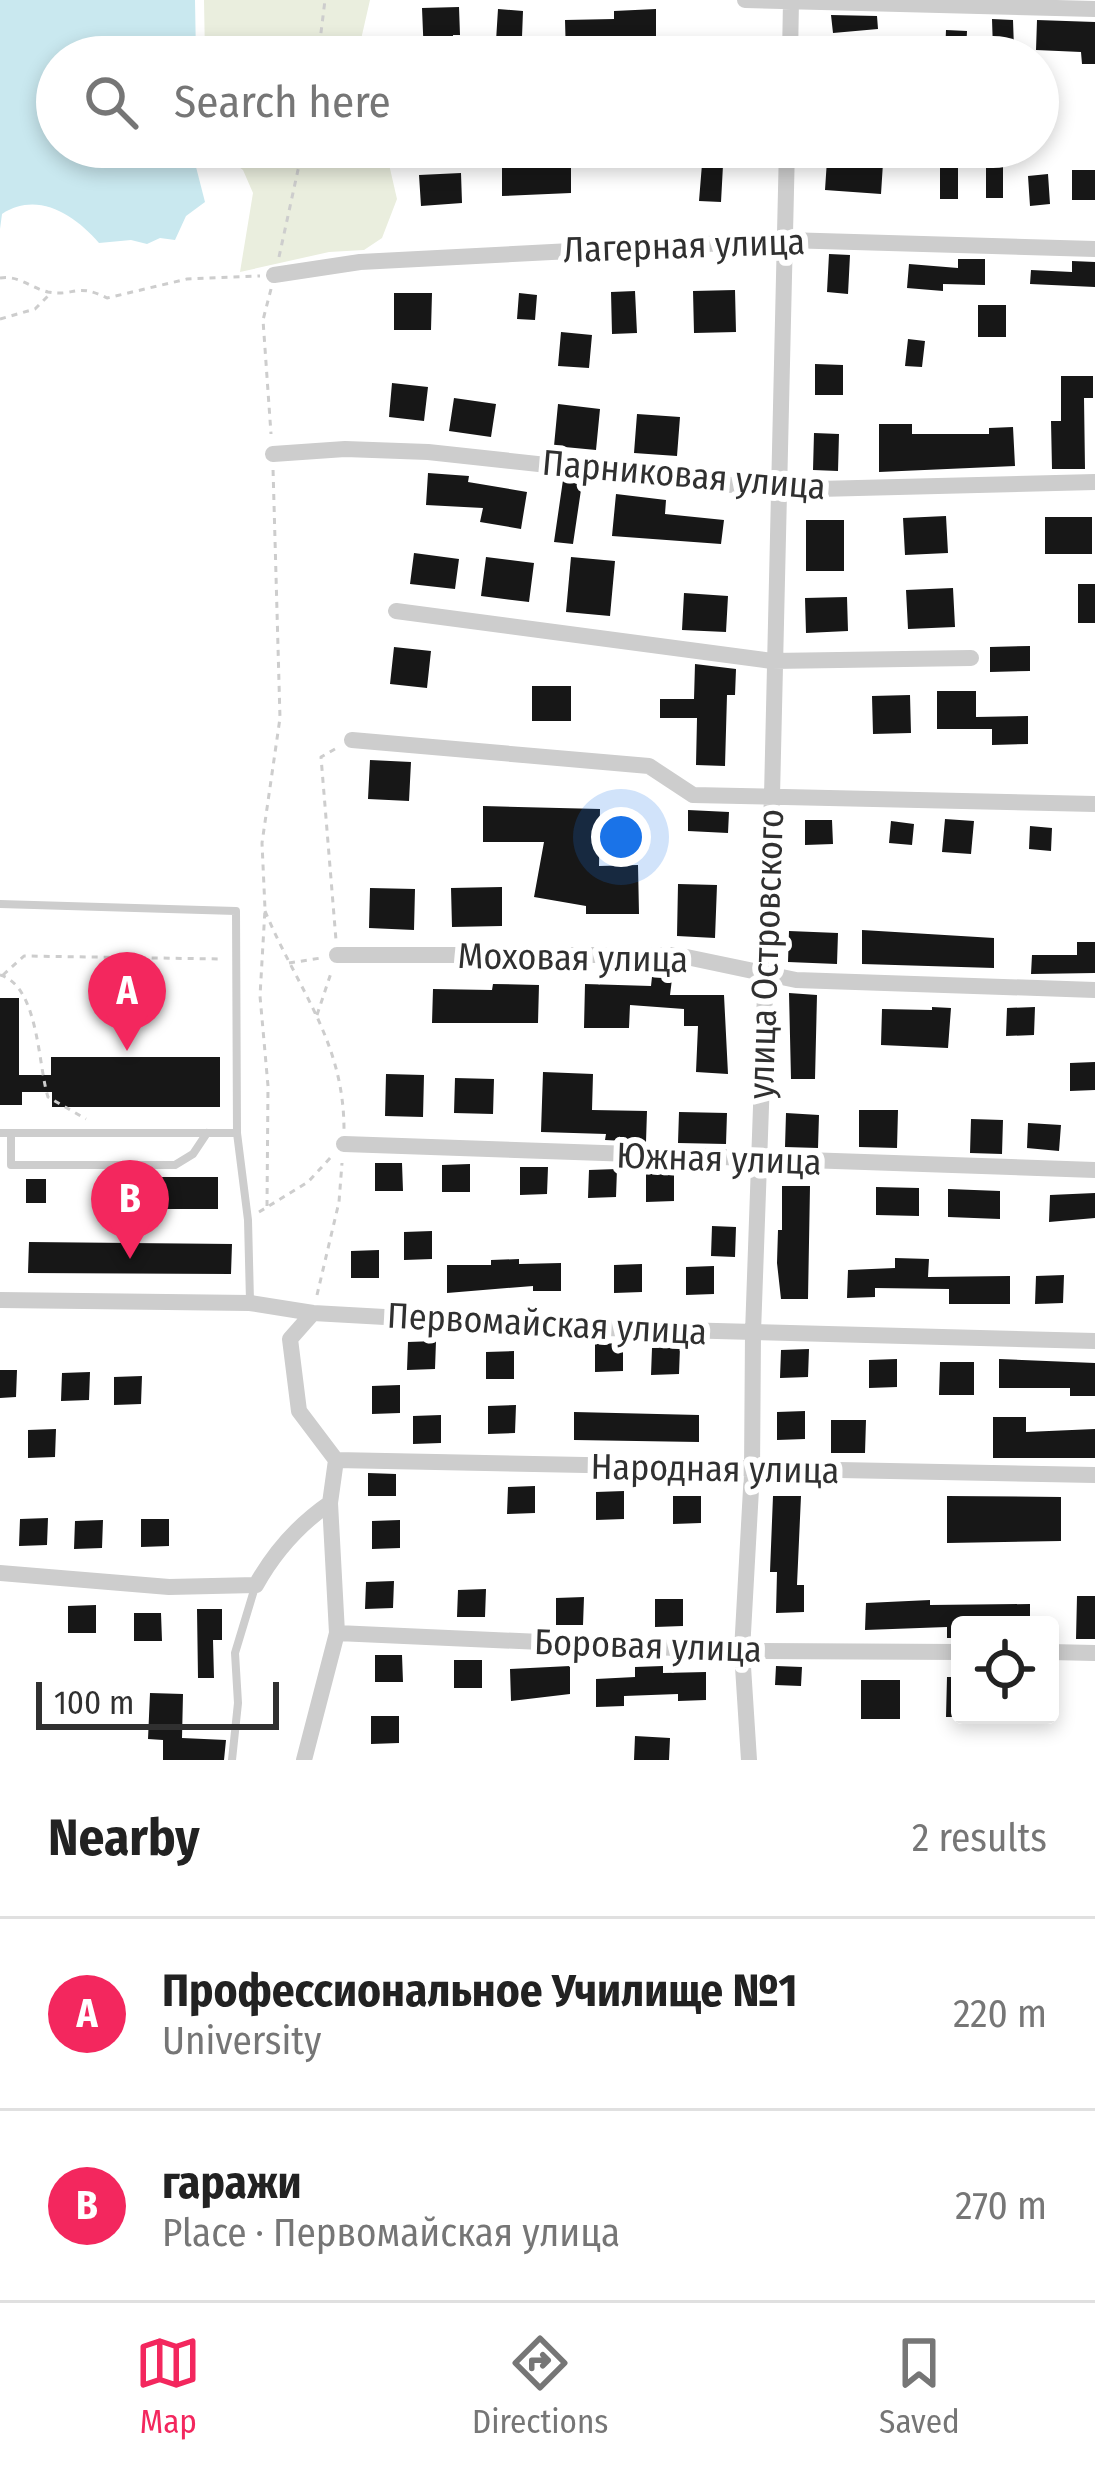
<!DOCTYPE html>
<html lang="en">
<head>
<meta charset="utf-8">
<style>
	:root { --surface:#fff; --page:#f2f2f2; --text:#222; --muted:#767676; --line:#e0e0e0; --accent:#f3275e }
	body { margin:0; font-family:"Fira Sans Condensed",sans-serif; background:var(--page); color:var(--text) }
	.controls { position:absolute; right:36px; bottom:36px; display:grid; overflow:hidden; border-radius:12px; box-shadow:0 6px 18px #0003 }
	.controls button { width:108px; height:108px; display:grid; place-items:center; padding:0; border:0; border-bottom:3px solid var(--line); background:var(--surface); color:var(--text); font:60px sans-serif }
	.scale { position:absolute; left:36px; bottom:30px; width:243px; box-sizing:border-box; padding-left:12px; border:6px solid #303030; border-top:0; font-size:33px; line-height:42px; white-space:nowrap; color:#303030; -webkit-text-stroke:9px #fff; paint-order:stroke }
	.you { position:absolute; left:621px; top:837px; width:42px; height:42px; margin:-30px; border:9px solid #fff; border-radius:50%; background:#1a73e8; box-shadow:0 0 0 18px #1a73e833 }
	.badge { display:grid; place-items:center; width:78px; height:78px; border-radius:50%; background:var(--accent); color:#fff; font-size:39px; font-weight:700 }
	.pin { position:absolute; translate:-50% -99px; filter:drop-shadow(0 3px 6px #0008) }
	.pin::after { content:''; position:absolute; top:63px; width:42px; height:36px; background:inherit; clip-path:polygon(0 0,100% 0,50% 100%) }
	.list { margin:0; padding:0; list-style:none }
	h2 { display:flex; justify-content:space-between; align-items:center; height:156px; margin:0; padding:0 48px; font-size:51px }
	h2 small { font-size:39px; font-weight:400; color:var(--muted) }
	.list li { display:grid; grid-template-columns:78px 1fr auto; gap:36px; align-items:center; box-sizing:border-box; height:192px; padding:0 48px; border-top:3px solid var(--line) }
	.list b { display:block; font-size:45px; white-space:nowrap }
	.list p { margin:0; font-size:39px; white-space:nowrap; color:var(--muted) }
	.list em { font-size:39px; font-style:normal; color:var(--muted) }
	.icon { flex:none; width:66px; height:66px; fill:none; stroke:currentColor; stroke-width:2; stroke-linecap:round; stroke-linejoin:round }
	.map { position:relative; flex:none; width:1095px; height:1760px; overflow:hidden }
	.search { position:absolute; background:var(--surface); box-shadow:0 6px 18px #0003; left:36px; right:36px; top:36px; height:132px; display:flex; align-items:center; gap:30px; box-sizing:border-box; padding:0 42px; border-radius:66px; color:var(--muted); font-size:45px }
	.sheet { height:540px; background:var(--surface) }
	nav { display:flex; justify-content:space-around; align-items:center; box-sizing:border-box; height:168px; border-top:3px solid var(--line); background:var(--surface); font-size:33px; color:var(--muted) }
	nav a { display:grid; justify-items:center; gap:6px }
	nav .on { color:var(--accent) }
	.map>svg:first-child { display:block }
	.green { fill:#eaeede }
	.water { fill:#c9e8ef }
	.building { fill:#171717 }
	.lines { fill:none; stroke-linecap:round; stroke-linejoin:round }
	.path { stroke:#cdcdcd; stroke-width:3; stroke-dasharray:6 6; stroke-linecap:butt }
	.service { stroke:#cdcdcd; stroke-width:8 }
	.minor { stroke:#cdcdcd; stroke-width:16 }
	.labels { text-anchor:middle; dominant-baseline:central; stroke-width:12; stroke-linejoin:round; paint-order:stroke }
	.street-label { font-size:36px; fill:#303030; stroke:#fff }
</style>
</head>
<body>
<div class="map">
<svg width="1095" height="1760" viewBox="0 0 1095 1760">
	<rect width="100%" height="100%" fill="#fff"/>
	<path class="green" d="M 204,0 L 370,0 L 357,57 L 205,57 Z
		M 212,147 L 385,147 L 397,199 L 382,238 L 364,250 L 329,252 L 240,272 L 253,193 L 243,170 Z"/>
	<path class="water" d="M 0,0 L 195,0 L 196,57 L 57,57 L 57,147 L 198,147 L 196,167 L 205,202 L 186,216 L 175,240 L 160,238 L 147,244 L 131,240 L 99,243 C 74,214 37,191 2,214 L 0,229 Z"/>
	<path class="building" d="M 459,7 L 460,35 L 453,35 L 454,57 L 424,57 L 422,8 Z
		M 498,9 L 523,11 L 522,37 L 510,36 L 509,57 L 495,57 Z
		M 656,9 L 656,45 L 596,47 L 597,57 L 566,57 L 565,20 L 614,19 L 614,11 Z
		M 831,15 L 877,16 L 878,29 L 833,33 Z
		M 992,19 L 1013,20 L 1014,49 L 993,50 Z
		M 1037,20 L 1095,22 L 1095,64 L 1082,64 L 1081,52 L 1036,50 Z
		M 946,30 L 967,31 L 966,54 L 945,53 Z
		M 710,147 L 724,147 L 721,202 L 699,201 L 702,164 L 710,165 Z
		M 940,157 L 958,157 L 958,199 L 940,199 Z
		M 502,159 L 530,159 L 530,167 L 571,167 L 571,193 L 502,196 Z
		M 986,159 L 1003,159 L 1003,198 L 986,198 Z
		M 827,160 L 883,163 L 881,194 L 825,190 Z
		M 1072,170 L 1095,170 L 1095,200 L 1072,200 Z
		M 461,173 L 462,203 L 421,206 L 419,175 Z
		M 1048,174 L 1050,204 L 1030,206 L 1028,176 Z
		M 829,254 L 850,255 L 848,294 L 827,292 Z
		M 958,259 L 985,259 L 985,285 L 943,284 L 943,291 L 907,288 L 909,264 L 958,268 Z
		M 1072,261 L 1095,262 L 1095,287 L 1030,284 L 1031,270 L 1072,272 Z
		M 735,290 L 736,332 L 694,333 L 693,291 Z
		M 635,291 L 637,333 L 612,334 L 611,292 Z
		M 394,293 L 432,293 L 431,330 L 394,330 Z
		M 519,293 L 537,295 L 535,320 L 517,319 Z
		M 978,305 L 1006,305 L 1006,337 L 978,337 Z
		M 561,332 L 592,335 L 589,368 L 558,366 Z
		M 908,339 L 925,341 L 922,367 L 905,366 Z
		M 815,364 L 843,365 L 843,395 L 815,395 Z
		M 1061,376 L 1093,376 L 1093,398 L 1084,398 L 1085,469 L 1052,469 L 1051,421 L 1061,421 Z
		M 392,383 L 428,387 L 424,421 L 389,417 Z
		M 454,398 L 496,404 L 491,437 L 449,431 Z
		M 558,404 L 600,409 L 596,450 L 554,446 Z
		M 637,414 L 680,417 L 677,456 L 634,453 Z
		M 879,424 L 912,424 L 912,434 L 989,434 L 989,428 L 1013,427 L 1015,466 L 879,472 Z
		M 814,433 L 839,434 L 838,471 L 813,470 Z
		M 428,473 L 469,476 L 468,482 L 527,492 L 521,529 L 480,522 L 483,508 L 426,505 Z
		M 563,480 L 582,483 L 573,544 L 554,542 Z
		M 616,494 L 666,500 L 665,514 L 724,520 L 721,544 L 612,536 Z
		M 946,516 L 948,553 L 905,555 L 903,518 Z
		M 1045,517 L 1092,517 L 1092,554 L 1045,554 Z
		M 806,520 L 844,520 L 844,571 L 806,571 Z
		M 414,553 L 459,559 L 455,589 L 410,584 Z
		M 486,557 L 534,563 L 529,602 L 481,596 Z
		M 571,557 L 615,561 L 610,616 L 566,612 Z
		M 1078,584 L 1095,584 L 1095,623 L 1078,623 Z
		M 953,588 L 955,627 L 908,629 L 906,590 Z
		M 684,593 L 728,596 L 726,632 L 682,630 Z
		M 847,597 L 848,631 L 806,633 L 805,598 Z
		M 1030,646 L 1030,671 L 990,672 L 990,647 Z
		M 394,647 L 431,651 L 427,688 L 390,684 Z
		M 695,664 L 736,669 L 735,695 L 727,695 L 725,766 L 696,765 L 697,718 L 660,718 L 660,699 L 694,699 Z
		M 532,686 L 571,686 L 571,721 L 532,721 Z
		M 937,691 L 976,691 L 976,717 L 1028,716 L 1028,744 L 992,745 L 992,729 L 937,729 Z
		M 910,695 L 911,733 L 873,734 L 872,696 Z
		M 370,760 L 411,762 L 409,801 L 368,799 Z
		M 483,806 L 600,809 L 599,866 L 638,865 L 639,914 L 586,914 L 586,906 L 534,897 L 544,842 L 483,842 Z
		M 688,810 L 729,812 L 728,833 L 688,831 Z
		M 945,819 L 974,821 L 971,854 L 942,852 Z
		M 805,820 L 832,820 L 833,844 L 805,845 Z
		M 891,821 L 914,824 L 912,845 L 889,843 Z
		M 1030,826 L 1052,828 L 1051,851 L 1029,849 Z
		M 678,884 L 717,885 L 715,938 L 677,936 Z
		M 502,887 L 502,926 L 452,927 L 451,888 Z
		M 370,888 L 415,889 L 414,930 L 369,928 Z
		M 862,930 L 994,938 L 994,968 L 862,964 Z
		M 789,931 L 838,933 L 837,964 L 788,962 Z
		M 1077,942 L 1095,942 L 1095,973 L 1031,974 L 1032,955 L 1077,955 Z
		M 652,977 L 672,979 L 670,995 L 724,995 L 728,1074 L 696,1072 L 698,1026 L 684,1026 L 684,1009 L 630,1005 L 629,1028 L 584,1028 L 585,984 L 651,986 Z
		M 493,984 L 539,985 L 538,1023 L 432,1023 L 433,989 L 492,990 Z
		M 789,993 L 817,995 L 815,1079 L 791,1079 Z
		M 0,998 L 19,998 L 19,1075 L 51,1075 L 51,1057 L 220,1057 L 220,1107 L 52,1107 L 52,1092 L 22,1092 L 22,1105 L 0,1105 Z
		M 932,1007 L 951,1008 L 948,1048 L 881,1045 L 882,1009 L 932,1010 Z
		M 1035,1007 L 1034,1035 L 1006,1036 L 1007,1008 Z
		M 1095,1062 L 1095,1090 L 1070,1091 L 1070,1063 Z
		M 543,1072 L 593,1074 L 592,1110 L 647,1111 L 646,1142 L 605,1140 L 606,1134 L 541,1132 Z
		M 386,1074 L 424,1075 L 423,1117 L 385,1116 Z
		M 455,1078 L 494,1079 L 493,1114 L 454,1113 Z
		M 859,1110 L 898,1110 L 897,1148 L 859,1147 Z
		M 679,1112 L 727,1113 L 726,1144 L 678,1143 Z
		M 786,1113 L 819,1115 L 818,1148 L 785,1147 Z
		M 971,1119 L 1003,1120 L 1002,1154 L 970,1153 Z
		M 1028,1123 L 1061,1125 L 1059,1151 L 1027,1148 Z
		M 375,1163 L 402,1163 L 403,1191 L 375,1191 Z
		M 470,1164 L 470,1192 L 442,1192 L 442,1165 Z
		M 520,1167 L 548,1167 L 547,1194 L 520,1195 Z
		M 617,1169 L 616,1197 L 588,1198 L 589,1170 Z
		M 674,1173 L 674,1201 L 646,1202 L 646,1174 Z
		M 107,1177 L 218,1177 L 218,1209 L 107,1209 Z
		M 26,1179 L 46,1179 L 46,1203 L 26,1203 Z
		M 782,1186 L 810,1186 L 808,1299 L 781,1299 L 777,1263 L 778,1230 L 782,1230 Z
		M 876,1187 L 919,1188 L 919,1216 L 876,1215 Z
		M 948,1189 L 1000,1191 L 1000,1219 L 948,1217 Z
		M 1095,1193 L 1095,1218 L 1049,1222 L 1050,1195 Z
		M 712,1226 L 736,1227 L 735,1257 L 711,1256 Z
		M 432,1231 L 432,1259 L 404,1260 L 404,1232 Z
		M 29,1242 L 232,1244 L 231,1274 L 28,1273 Z
		M 379,1250 L 379,1278 L 351,1278 L 351,1251 Z
		M 895,1258 L 929,1259 L 928,1277 L 1010,1276 L 1010,1304 L 949,1304 L 949,1289 L 875,1288 L 875,1297 L 847,1298 L 848,1270 L 895,1268 Z
		M 519,1259 L 519,1264 L 561,1263 L 561,1291 L 533,1291 L 533,1286 L 447,1293 L 447,1265 L 491,1265 L 491,1260 Z
		M 642,1264 L 642,1292 L 614,1293 L 614,1265 Z
		M 714,1266 L 714,1294 L 686,1295 L 686,1267 Z
		M 1064,1275 L 1063,1303 L 1035,1304 L 1036,1276 Z
		M 436,1341 L 435,1369 L 407,1370 L 408,1342 Z
		M 623,1343 L 623,1371 L 595,1372 L 595,1344 Z
		M 680,1347 L 679,1374 L 651,1375 L 652,1348 Z
		M 809,1349 L 808,1377 L 780,1378 L 781,1350 Z
		M 514,1351 L 514,1379 L 486,1379 L 486,1352 Z
		M 897,1359 L 897,1387 L 869,1388 L 869,1360 Z
		M 999,1359 L 1095,1363 L 1095,1396 L 1070,1396 L 1070,1388 L 999,1388 Z
		M 940,1362 L 974,1362 L 974,1395 L 939,1395 Z
		M 0,1370 L 17,1370 L 16,1397 L 0,1398 Z
		M 90,1372 L 89,1400 L 61,1401 L 62,1373 Z
		M 142,1376 L 141,1404 L 114,1405 L 114,1377 Z
		M 400,1385 L 400,1413 L 372,1414 L 372,1386 Z
		M 516,1405 L 515,1433 L 488,1434 L 488,1406 Z
		M 805,1411 L 805,1439 L 777,1440 L 777,1412 Z
		M 574,1412 L 699,1415 L 699,1442 L 574,1440 Z
		M 441,1415 L 441,1443 L 413,1444 L 413,1416 Z
		M 993,1417 L 1026,1417 L 1026,1432 L 1095,1429 L 1095,1458 L 993,1458 Z
		M 831,1420 L 866,1420 L 865,1453 L 831,1453 Z
		M 56,1429 L 55,1457 L 28,1458 L 28,1430 Z
		M 368,1473 L 396,1474 L 396,1496 L 368,1496 Z
		M 535,1486 L 535,1513 L 507,1514 L 508,1487 Z
		M 624,1491 L 624,1519 L 596,1520 L 596,1492 Z
		M 673,1496 L 701,1496 L 701,1523 L 673,1524 Z
		M 773,1496 L 801,1496 L 797,1585 L 804,1585 L 804,1612 L 776,1613 L 777,1572 L 770,1572 Z
		M 947,1496 L 1061,1497 L 1061,1541 L 947,1543 Z
		M 48,1518 L 47,1545 L 19,1546 L 20,1519 Z
		M 141,1519 L 169,1519 L 169,1546 L 141,1547 Z
		M 103,1520 L 102,1548 L 74,1549 L 75,1521 Z
		M 400,1520 L 400,1548 L 372,1549 L 372,1521 Z
		M 394,1581 L 393,1608 L 365,1609 L 366,1582 Z
		M 486,1589 L 485,1617 L 457,1617 L 458,1590 Z
		M 1077,1596 L 1095,1596 L 1095,1639 L 1076,1639 Z
		M 584,1597 L 583,1625 L 556,1625 L 556,1598 Z
		M 655,1599 L 683,1599 L 683,1626 L 655,1627 Z
		M 930,1600 L 930,1605 L 1030,1604 L 1030,1625 L 960,1625 L 960,1638 L 947,1638 L 947,1627 L 865,1630 L 866,1603 Z
		M 96,1605 L 96,1633 L 68,1633 L 68,1606 Z
		M 197,1609 L 222,1609 L 222,1640 L 213,1640 L 214,1678 L 198,1678 Z
		M 134,1613 L 161,1613 L 162,1641 L 134,1641 Z
		M 375,1655 L 402,1655 L 403,1682 L 375,1682 Z
		M 454,1660 L 482,1660 L 482,1688 L 454,1688 Z
		M 570,1666 L 570,1694 L 511,1701 L 510,1669 Z
		M 663,1666 L 663,1673 L 706,1672 L 706,1700 L 678,1701 L 678,1694 L 624,1696 L 624,1706 L 596,1707 L 596,1679 L 635,1677 L 635,1667 Z
		M 776,1666 L 802,1667 L 801,1686 L 775,1685 Z
		M 947,1677 L 960,1677 L 960,1717 L 946,1717 Z
		M 861,1680 L 900,1680 L 900,1719 L 861,1719 Z
		M 150,1693 L 183,1694 L 182,1738 L 226,1740 L 224,1760 L 163,1760 L 163,1740 L 148,1739 Z
		M 371,1716 L 399,1716 L 399,1743 L 371,1744 Z
		M 635,1736 L 670,1738 L 669,1760 L 634,1760 Z"/>
	<g class="lines">
		<path class="path" d="M 318,57 L 325,0
			M 279,257 L 303,147
			M 0,278 C 19,275 31,288 48,292 C 75,297 75,282 107,298 L 187,279 L 260,276
			M 271,289 L 263,320 L 271,434
			M 0,319 L 35,309 L 50,294
			M 335,749 L 321,757 L 336,940
			M 265,911 C 298,990 344,1041 344,1130
			M 289,963 L 321,958
			M 0,975 C 39,986 38,1066 48,1097 L 86,1119
			M 3,975 L 24,956 L 222,959
			M 317,1015 L 331,973
			M 267,1206 L 268,1086 L 260,996 L 265,909 L 262,843 L 280,718 L 273,468
			M 259,1212 L 308,1182 L 332,1156
			M 317,1295 L 339,1202 L 342,1163"/>
		<path class="service" d="M 0,904 L 236,911 L 237,1133 L 248,1220 L 250,1301
			M 0,1133 L 237,1133
			M 11,1133 L 11,1165 L 175,1165 L 193,1154 L 207,1133
			M 232,1760 L 238,1703 L 235,1653 L 255,1587"/>
		<path class="minor" d="M 745,0 L 1095,9
			M 790,57 L 791,0
			M 274,275 L 360,262 L 785,240 L 1095,249
			M 273,454 L 345,449 L 428,452 L 778,490 L 1095,482
			M 396,611 L 772,661 L 971,658
			M 352,740 L 649,766 L 693,795 L 1095,804
			M 337,955 L 677,955 L 796,980 L 1095,990
			M 344,1144 L 1095,1170
			M 0,1300 L 250,1303 L 313,1313 L 566,1327 L 1095,1341
			M 336,1460 L 1095,1475
			M 0,1573 L 169,1587 L 256,1585 C 275,1551 298,1525 330,1503
			M 337,1633 L 742,1651 L 960,1652
			M 1050,1652 L 1095,1653
			M 304,1760 L 337,1633 L 330,1503 L 336,1460 L 299,1411 L 290,1339 L 313,1313
			M 749,1760 L 742,1651 L 752,1471 L 753,1333 L 772,796 L 787,147"/>
	</g>
	<g class="labels">
		<g class="street-label">
			<text transform="translate(684 246) rotate(-2)">Лагерная улица</text>
			<text transform="translate(684 475) rotate(5)">Парниковая улица</text>
			<text transform="translate(766 954) rotate(-88)">улица Островского</text>
			<text transform="translate(573 958) rotate(1)">Моховая улица</text>
			<text transform="translate(719 1159) rotate(2)">Южная улица</text>
			<text transform="translate(547 1324) rotate(3)">Первомайская улица</text>
			<text transform="translate(715 1469) rotate(1)">Народная улица</text>
			<text transform="translate(648 1646) rotate(2)">Боровая улица</text>
		</g>
	</g>
</svg>
<div class="controls">
<button><svg class="icon" aria-label="locate" viewBox="0 0 24 24"><circle cx="12" cy="12" r="6"/><path d="M12 2v4M12 18v4M2 12h4M18 12h4"/></svg></button>
</div>
<div class="scale">100 m</div>
<div class="you"></div>
<div class="pin badge" style="left:127px;top:1051px">A</div>
<div class="pin badge" style="left:130px;top:1259px">B</div>
<div class="search"><svg class="icon" aria-label="search" viewBox="0 0 24 24"><circle cx="10" cy="10" r="6"/><path d="M15 15l6 6"/></svg>Search here</div>
</div>
<section class="sheet">
<h2>Nearby<small>2 results</small></h2>
<ul class="list">
<li><span class="badge">A</span><div><b>Профессиональное Училище №1</b><p>University</p></div><em>220 m</em></li>
<li><span class="badge">B</span><div><b>гаражи</b><p>Place · Первомайская улица</p></div><em>270 m</em></li>
</ul>
</section>
<nav>
<a class="on"><svg class="icon" aria-label="map" viewBox="0 0 24 24"><path d="M3 6l6-2 6 2 6-2v14l-6 2-6-2-6 2zM9 4v14M15 6v14"/></svg>Map</a>
<a><svg class="icon" aria-label="directions" viewBox="0 0 24 24"><path d="M12 3l9 9-9 9-9-9zM9 14v-3h6M13 9l2 2-2 2"/></svg>Directions</a>
<a><svg class="icon" aria-label="saved" viewBox="0 0 24 24"><path d="M7 4h10v16l-5-4-5 4z"/></svg>Saved</a>
</nav>
</body>
</html>
